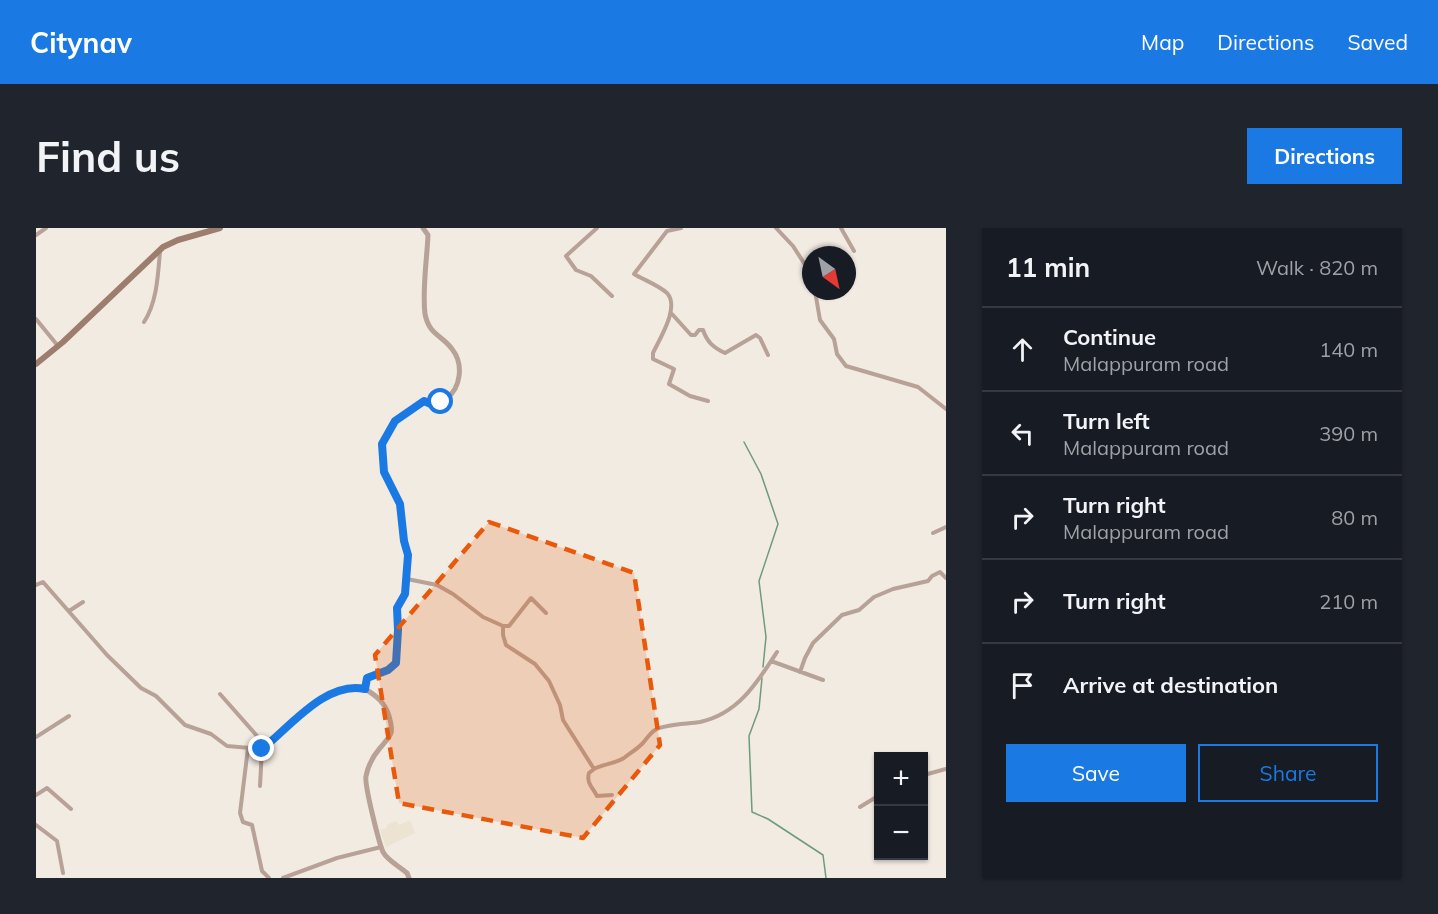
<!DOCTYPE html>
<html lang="en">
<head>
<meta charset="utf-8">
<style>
	:root { --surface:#171b24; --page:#20242c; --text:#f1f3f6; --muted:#9ea1a6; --line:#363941; --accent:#1a79e2 }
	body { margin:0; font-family:Mulish,sans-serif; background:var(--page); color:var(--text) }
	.controls { position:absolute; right:18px; bottom:18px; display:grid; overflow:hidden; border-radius:0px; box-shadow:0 2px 4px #0004 }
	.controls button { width:54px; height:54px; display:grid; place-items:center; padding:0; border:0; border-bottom:2px solid var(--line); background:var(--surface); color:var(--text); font:30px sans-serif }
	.compass { position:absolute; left:766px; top:18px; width:54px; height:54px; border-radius:50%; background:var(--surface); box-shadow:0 2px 4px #0004; rotate:147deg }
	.stop { position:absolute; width:18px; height:18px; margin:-14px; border:4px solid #1a79e2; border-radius:50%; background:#fff }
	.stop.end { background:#1a79e2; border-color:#fff; box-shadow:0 2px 6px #0008 }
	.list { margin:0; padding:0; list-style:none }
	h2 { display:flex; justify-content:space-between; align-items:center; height:78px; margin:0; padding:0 24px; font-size:26px }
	h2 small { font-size:20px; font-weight:400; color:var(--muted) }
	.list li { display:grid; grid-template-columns:39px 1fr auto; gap:18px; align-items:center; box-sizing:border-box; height:84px; padding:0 24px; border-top:2px solid var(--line) }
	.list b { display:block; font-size:22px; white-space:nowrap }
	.list p { margin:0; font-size:20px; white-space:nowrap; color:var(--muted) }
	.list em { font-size:20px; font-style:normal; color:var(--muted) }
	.actions { display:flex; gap:12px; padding:18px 24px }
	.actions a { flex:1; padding:14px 0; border:2px solid var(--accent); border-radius:0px; text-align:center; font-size:21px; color:var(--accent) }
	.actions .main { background:var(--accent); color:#fff }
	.icon { flex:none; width:33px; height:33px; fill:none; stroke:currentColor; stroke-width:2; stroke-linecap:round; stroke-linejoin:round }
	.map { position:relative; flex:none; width:910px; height:650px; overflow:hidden; border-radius:0px }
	header { display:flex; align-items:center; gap:36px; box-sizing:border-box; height:84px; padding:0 30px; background:var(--accent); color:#fff }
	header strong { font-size:28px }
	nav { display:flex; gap:33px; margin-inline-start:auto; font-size:21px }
	.intro { display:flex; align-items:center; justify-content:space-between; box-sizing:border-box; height:144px; padding:0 36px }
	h1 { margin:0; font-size:42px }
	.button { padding:15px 27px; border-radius:0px; background:var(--accent); color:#fff; font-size:21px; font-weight:700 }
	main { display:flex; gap:36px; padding:0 36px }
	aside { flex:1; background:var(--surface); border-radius:0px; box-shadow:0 2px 4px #0004 }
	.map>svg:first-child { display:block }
	.built { fill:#ece3d2 }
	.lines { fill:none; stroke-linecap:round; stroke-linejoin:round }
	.stream { stroke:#6f9b7a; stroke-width:1.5 }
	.minor { stroke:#b8a196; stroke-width:4 }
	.tertiary { stroke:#b8a196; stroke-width:5 }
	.secondary { stroke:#9d7d6d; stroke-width:6 }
	.route { stroke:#1a79e2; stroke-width:8 }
	.marked { fill:#e8590c; fill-opacity:0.2; stroke:#e8590c; stroke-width:4.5; stroke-dasharray:12 8; stroke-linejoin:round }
</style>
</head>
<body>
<header>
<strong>Citynav</strong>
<nav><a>Map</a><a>Directions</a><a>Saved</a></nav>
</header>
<div class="intro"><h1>Find us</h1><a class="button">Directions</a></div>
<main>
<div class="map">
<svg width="910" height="650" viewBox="0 0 910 650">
	<rect width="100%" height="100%" fill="#f1ebe2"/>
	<path class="built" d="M 374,592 L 379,605 L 350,619 L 344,602 L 351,600 L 351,597 L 360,593 L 363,597 Z"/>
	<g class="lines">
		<path class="stream" d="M 708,214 L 725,246 L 742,296 L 723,353 L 730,409 L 727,439
			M 726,450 L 723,481 L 713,508 L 716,584 L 732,591 L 787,627 L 790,650"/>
		<path class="minor" d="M 561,0 L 530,28 L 540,42 L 555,48 L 576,68
			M 645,0 L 631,3 L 598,46 C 608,52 622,57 631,65 C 644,79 624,110 617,125 L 617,131 L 638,141 L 633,156 L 654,168 L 672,173
			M 740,0 L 757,18 L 775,46
			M 805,0 L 818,23
			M 0,7 L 10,0
			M 779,63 L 784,92 L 798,111 L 801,126 L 810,138 L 882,159 L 910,181
			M 636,86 L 655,107 L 659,107 L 663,102 L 667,102 C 671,114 678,120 689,125 L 720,107 L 724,110 L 732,127
			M 0,91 L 22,118
			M 108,94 C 121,74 122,47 124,23
			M 897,305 L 910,299
			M 371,351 L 401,357 L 417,366 L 447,389 L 467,398 L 467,407 L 470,417 L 499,436 L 513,453 L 524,477 L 527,492 L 558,541 C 567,536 578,536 588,530 C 593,526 601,521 606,516 C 610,512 614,505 619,502 C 628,496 652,496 664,494 C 702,486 721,455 741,424
			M 0,357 L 7,354 L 71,427 L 105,460 L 120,468 L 149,497 L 175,506 L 191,518 L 226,521 L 221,508 L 184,466
			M 33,383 L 47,374
			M 467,398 L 473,398 L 495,370 L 510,385
			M 735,433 L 787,452
			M 764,444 L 769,430 L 777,415 L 806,387 L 823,382 L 838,369 L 857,361 L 892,353 L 896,348 L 904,344 L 910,350
			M 0,509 L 33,488
			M 212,520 L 204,585 L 207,594 L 216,597 L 226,643 L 233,650
			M 558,541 L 553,545 C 550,555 557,560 561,568 L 576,567
			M 888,547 L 910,541
			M 224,558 L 226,521 C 253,499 290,452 329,461
			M 0,567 L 11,560 L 35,581
			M 824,579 L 842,568
			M 0,597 L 21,613 L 27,645
			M 247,650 L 301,630 L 345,619"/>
		<path class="tertiary" d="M 373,650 L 371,645 C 363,638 352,633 347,624 C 343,615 328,556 330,548 C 332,538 338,527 344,520 C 356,506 358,506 353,488 C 349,475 341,468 329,461 L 331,450 L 352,442 L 360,435 L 362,402 L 361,380 L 369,366 L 372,327 L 368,313 L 364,276 L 348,244 L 346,216 L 359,193 L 388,173 C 396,176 403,176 410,171 C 425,160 428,136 416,121 C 406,107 393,107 389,86 C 386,62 391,31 392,7 L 387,0"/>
		<path class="secondary" d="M 0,136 L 27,114 L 127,19 L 142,12 L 184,0"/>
	</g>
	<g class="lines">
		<path class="route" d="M 226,521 C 253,500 290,452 329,461 L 331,450 L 352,442 L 360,435 L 362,402 L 361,380 L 369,366 L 372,327 L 368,313 L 364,276 L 348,244 L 346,216 L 359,193 L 388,173 L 395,176 L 405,174"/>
	</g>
	<path class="marked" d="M 453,294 L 598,345 L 624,517 L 547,610 L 363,575 L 339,427 Z"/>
</svg>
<div class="controls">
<button>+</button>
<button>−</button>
</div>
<svg class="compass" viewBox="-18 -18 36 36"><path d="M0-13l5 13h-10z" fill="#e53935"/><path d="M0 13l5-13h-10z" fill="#9ea1a6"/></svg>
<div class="stop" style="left:405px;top:174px"></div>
<div class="stop end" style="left:226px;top:521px"></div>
</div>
<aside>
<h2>11 min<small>Walk · 820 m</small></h2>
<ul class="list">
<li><svg class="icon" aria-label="ahead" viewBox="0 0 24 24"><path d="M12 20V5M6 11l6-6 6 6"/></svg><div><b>Continue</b><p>Malappuram road</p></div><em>140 m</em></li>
<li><svg class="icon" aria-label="left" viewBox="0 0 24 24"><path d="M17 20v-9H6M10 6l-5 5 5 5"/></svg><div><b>Turn left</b><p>Malappuram road</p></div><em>390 m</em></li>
<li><svg class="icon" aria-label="right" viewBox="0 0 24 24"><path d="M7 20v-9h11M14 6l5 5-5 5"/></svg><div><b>Turn right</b><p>Malappuram road</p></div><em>80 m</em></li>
<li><svg class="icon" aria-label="right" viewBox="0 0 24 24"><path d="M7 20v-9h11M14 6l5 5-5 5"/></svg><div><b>Turn right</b></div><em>210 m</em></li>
<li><svg class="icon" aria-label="arrive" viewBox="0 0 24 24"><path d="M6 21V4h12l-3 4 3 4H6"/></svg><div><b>Arrive at destination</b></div></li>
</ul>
<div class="actions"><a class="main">Save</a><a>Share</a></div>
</aside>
</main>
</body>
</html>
